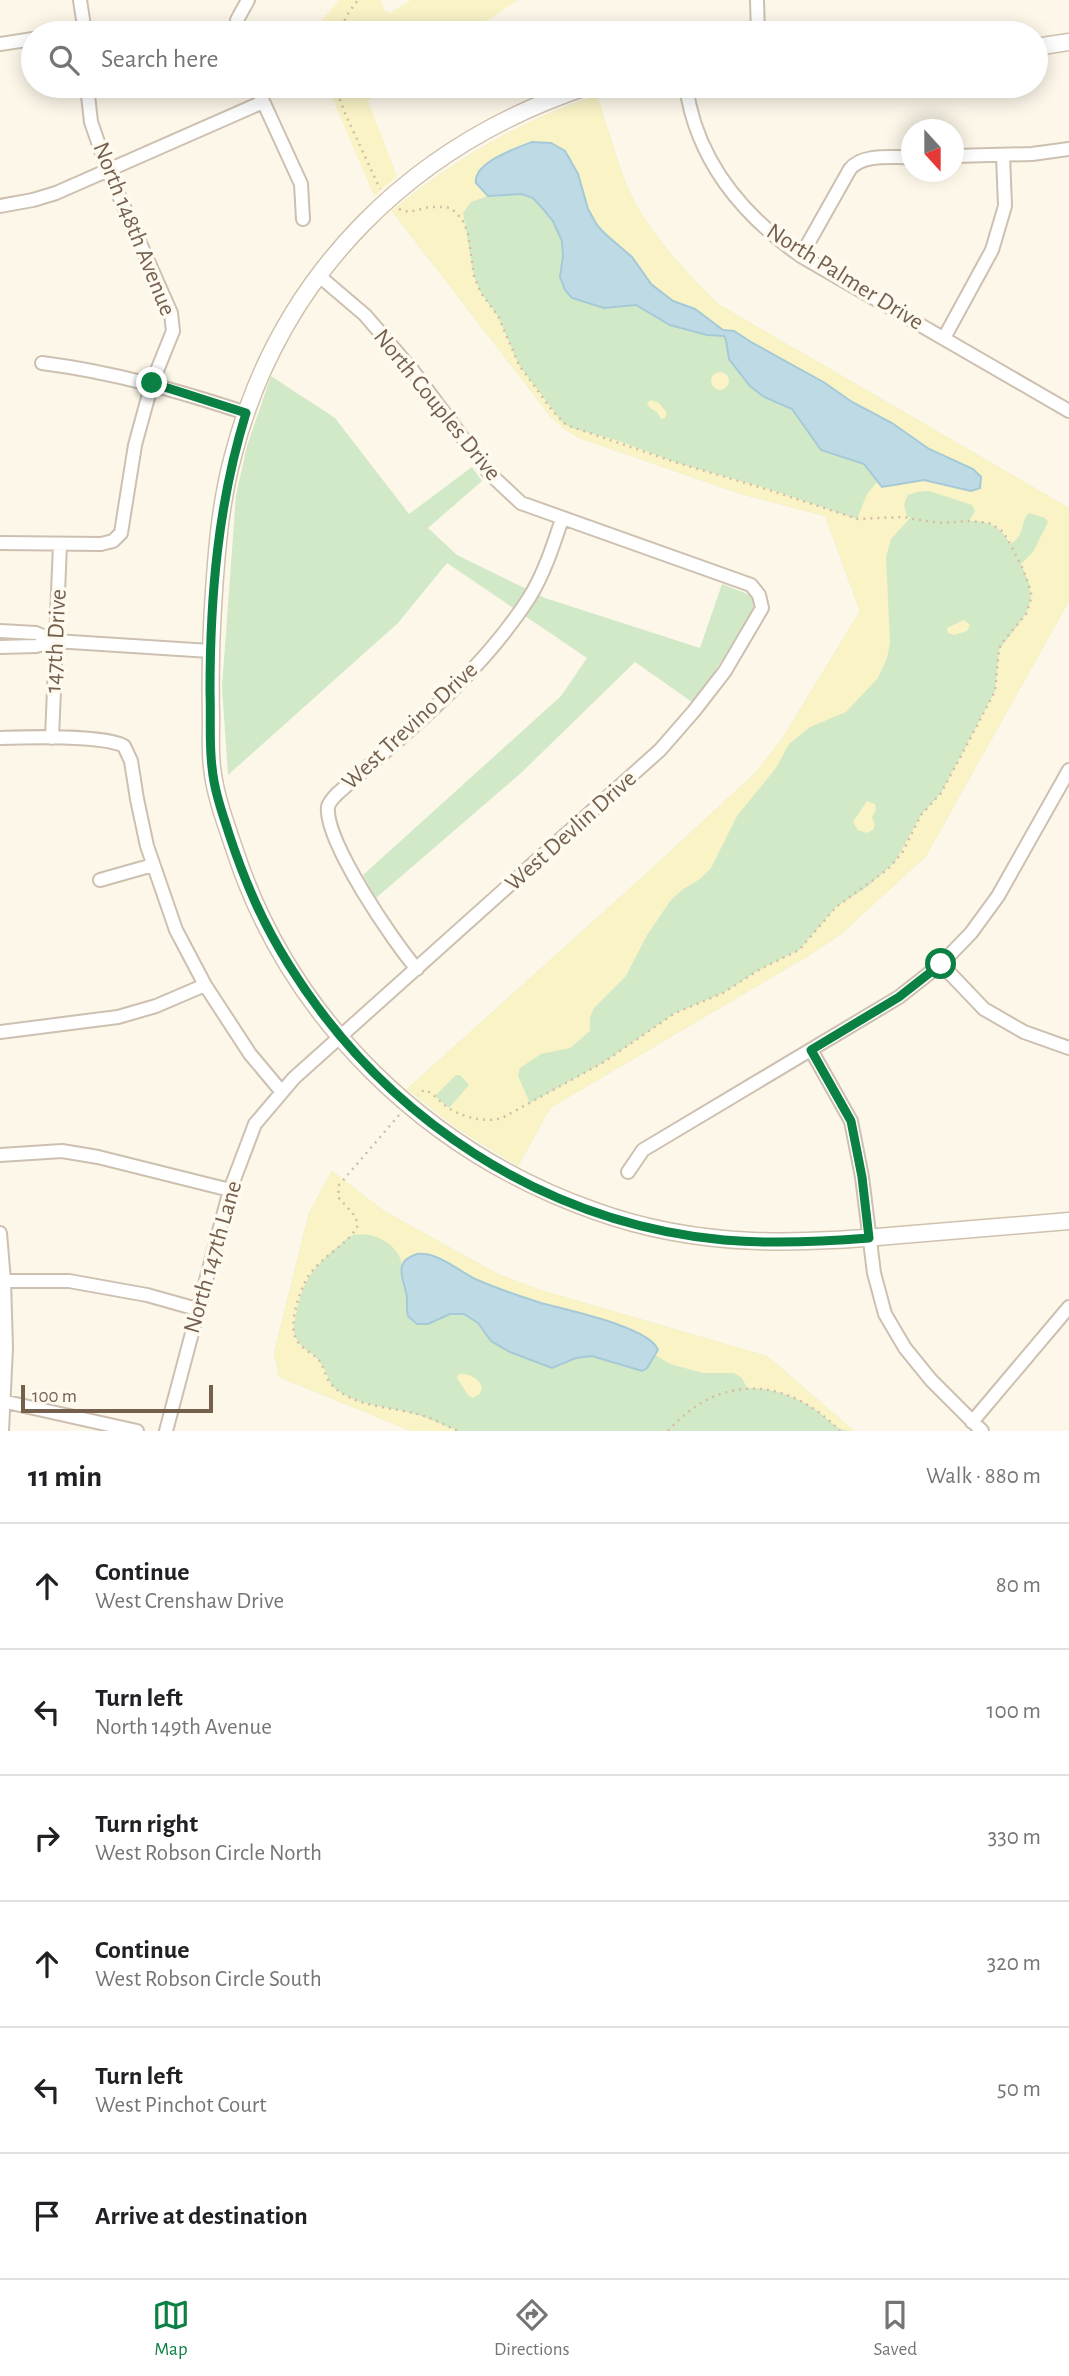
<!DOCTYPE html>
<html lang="en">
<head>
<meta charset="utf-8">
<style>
	:root { --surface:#fff; --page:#f6f6f6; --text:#202124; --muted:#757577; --line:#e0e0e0; --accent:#0b8043 }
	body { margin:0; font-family:"Alegreya Sans",sans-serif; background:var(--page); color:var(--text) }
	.compass { position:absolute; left:901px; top:119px; width:63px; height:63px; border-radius:50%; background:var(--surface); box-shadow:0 4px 18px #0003; rotate:159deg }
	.scale { position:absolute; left:21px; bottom:18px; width:192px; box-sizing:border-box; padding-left:7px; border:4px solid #75604e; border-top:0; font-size:19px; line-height:24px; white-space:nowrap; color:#75604e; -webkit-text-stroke:5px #fefaf0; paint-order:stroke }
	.stop { position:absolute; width:21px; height:21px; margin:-16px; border:5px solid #0b8043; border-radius:50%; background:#fff }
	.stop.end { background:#0b8043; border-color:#fff; box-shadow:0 2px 7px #0008 }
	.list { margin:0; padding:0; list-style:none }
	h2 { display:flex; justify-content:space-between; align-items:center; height:91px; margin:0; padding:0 28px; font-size:30px }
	h2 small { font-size:23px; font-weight:400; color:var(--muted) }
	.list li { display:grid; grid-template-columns:46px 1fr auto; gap:21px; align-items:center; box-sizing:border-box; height:126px; padding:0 28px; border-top:2px solid var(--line) }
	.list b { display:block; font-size:26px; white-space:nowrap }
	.list p { margin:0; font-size:23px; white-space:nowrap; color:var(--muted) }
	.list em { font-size:23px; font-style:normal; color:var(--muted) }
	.icon { flex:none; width:38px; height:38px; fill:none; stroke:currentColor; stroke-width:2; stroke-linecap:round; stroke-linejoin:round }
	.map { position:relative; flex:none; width:1069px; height:1431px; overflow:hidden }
	.search { position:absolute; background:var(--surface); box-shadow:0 4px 18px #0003; left:21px; right:21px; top:21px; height:77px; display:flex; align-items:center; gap:18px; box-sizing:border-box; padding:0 24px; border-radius:38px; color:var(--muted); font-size:26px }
	.sheet { height:847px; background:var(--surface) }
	nav { display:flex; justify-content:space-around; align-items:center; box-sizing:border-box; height:98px; border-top:2px solid var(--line); background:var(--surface); font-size:19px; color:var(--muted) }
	nav a { display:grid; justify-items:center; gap:4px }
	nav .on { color:var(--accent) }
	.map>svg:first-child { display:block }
	.green { fill:#d2e9c8 }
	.sand { fill:#f9f3c6; fill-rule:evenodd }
	.water { fill:#bedbe5; stroke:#a5c9d6; stroke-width:2 }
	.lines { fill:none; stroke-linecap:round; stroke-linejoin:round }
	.street-casing { stroke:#cdc0b0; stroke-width:16 }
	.secondary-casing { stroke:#d0c1ad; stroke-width:19 }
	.path { stroke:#d5bda5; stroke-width:2.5; stroke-dasharray:2 5; stroke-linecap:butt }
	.street { stroke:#fff; stroke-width:12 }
	.secondary { stroke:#fff; stroke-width:16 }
	.route { stroke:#0b8043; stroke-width:9 }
	.labels { text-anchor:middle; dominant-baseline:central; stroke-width:7; stroke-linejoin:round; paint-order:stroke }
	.street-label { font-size:24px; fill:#75604e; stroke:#fefaf0 }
</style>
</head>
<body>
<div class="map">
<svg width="1069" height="1431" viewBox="0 0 1069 1431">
	<rect width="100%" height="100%" fill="#fcf7e9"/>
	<path class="green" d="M 597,96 C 607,125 615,155 626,184 C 646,231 683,269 718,304 L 1069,508 L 1069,601 L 926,856 L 840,935 L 808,956 L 550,1108 L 518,1166 L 457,1128 L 407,1089 L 648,872 L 754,774 L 782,739 L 860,611 L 825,516 L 741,494 L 579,438 L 564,429 L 551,417 L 392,211 C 453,160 521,120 597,96 Z
		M 271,376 L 335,418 L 409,514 L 472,467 L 482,481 L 428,528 L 457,555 L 545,598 L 700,648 L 722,584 L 750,595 L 753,601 L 753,611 L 708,682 L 692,702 L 635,662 L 521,773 L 376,898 L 363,875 L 561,696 L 587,658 L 447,563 L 398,623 L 228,775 L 222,687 L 236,495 L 247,446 Z
		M 332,1171 L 384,1211 L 496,1273 L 537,1289 L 767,1356 L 854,1431 L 411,1431 L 279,1377 L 274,1353 L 309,1213 Z"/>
	<path class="sand" d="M 339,0 L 381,0 L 384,10 L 390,13 L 411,0 L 518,0 L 468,33 L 308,33 L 319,24 Z
		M 327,86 L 389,86 L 368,101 L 397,176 L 374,196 Z
		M 597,96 C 607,125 615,155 626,184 C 646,231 683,269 718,304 L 1069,508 L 1069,601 L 926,856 L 840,935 L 808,956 L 550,1108 L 518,1166 L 457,1128 L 407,1089 L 648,872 L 754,774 L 782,739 L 860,611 L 825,516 L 741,494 L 579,438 L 564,429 L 551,417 L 392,211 C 453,160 521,120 597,96 ZM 532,142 L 551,143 L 570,156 L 588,209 L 597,224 L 637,263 L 657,290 L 673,301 L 699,312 L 717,327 L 726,331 L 734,331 L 751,342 L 819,379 L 846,399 L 892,423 L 929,449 L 973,469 L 980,475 L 982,480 L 971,491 L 928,480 L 882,487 L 877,482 L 867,494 L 857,519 L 769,489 L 678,463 L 616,440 L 572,428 L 562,422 L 519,365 L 498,316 L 481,293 L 474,276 L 463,213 L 471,202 L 488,196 L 478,170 L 493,160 ZM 929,491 L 972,505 L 975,511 L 969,521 C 990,521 1000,526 1010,544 C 1026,535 1019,524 1029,513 L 1045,518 L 1048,522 L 1033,552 L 1021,564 L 1029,583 L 1031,599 L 1026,614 L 999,650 L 995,691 L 941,793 L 921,815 L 895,862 L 867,887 L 836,907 L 799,950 L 762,968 L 723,993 L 675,1013 L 604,1062 L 530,1103 L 518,1076 L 520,1068 L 541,1054 L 570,1048 L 590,1031 L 590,1017 L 594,1008 L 626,976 L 647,935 L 671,900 L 683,889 L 700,879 L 711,868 L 737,816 L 776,768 L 789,744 L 810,727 L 846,712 L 878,678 L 887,658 L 890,643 L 886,557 L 891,539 L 911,517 L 907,517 L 904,504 L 908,495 L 917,492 ZM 456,1075 L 460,1075 L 469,1085 L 449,1108 L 435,1096 Z
		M711 381a9 9 0 1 1 18 0a9 9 0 1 1-18 0Z
		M 651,400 L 659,403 L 667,413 L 665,418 L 661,419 L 657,412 L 650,408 L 647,403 Z
		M 964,620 L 970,625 L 967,631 L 954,635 L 948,633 L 947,628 Z
		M 867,801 L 875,804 L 876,810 L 872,817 L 875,825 L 873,830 L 867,833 L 858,830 L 853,822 Z
		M 332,1171 L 384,1211 L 496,1273 L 537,1289 L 767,1356 L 854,1431 C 835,1431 831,1421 816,1410 C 797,1397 771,1387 747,1388 L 742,1378 L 734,1373 L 703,1373 L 670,1364 L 655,1355 L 658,1350 C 641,1323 573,1312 541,1303 C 523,1297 504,1290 486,1283 C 468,1276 441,1254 423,1253 C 413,1253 407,1258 402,1266 C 400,1245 374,1231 354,1235 C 349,1236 345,1240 341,1244 C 314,1266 303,1279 296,1314 C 294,1323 292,1331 297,1340 C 302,1349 314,1353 320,1362 C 331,1377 324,1383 345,1395 C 364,1405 387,1407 408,1412 C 425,1416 441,1424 458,1431 L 411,1431 L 279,1377 L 274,1353 L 309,1213 Z
		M 459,1374 C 468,1373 478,1378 482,1387 L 480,1394 L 473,1398 L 468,1395 L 457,1378 Z"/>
	<path class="water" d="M 532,142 L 551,143 L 565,151 L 578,174 L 588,209 L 597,225 L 604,233 L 632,257 L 651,284 L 673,301 L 695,309 L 723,330 L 734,331 L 751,342 L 825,383 L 852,402 L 892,423 L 929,449 L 973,469 L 981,477 L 980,488 L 971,491 L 924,480 L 882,487 L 864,464 L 821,450 L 792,409 L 764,397 L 750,386 L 729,359 L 726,340 L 724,336 L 707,335 L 670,325 L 636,305 L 604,308 L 572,298 L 565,290 L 560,277 L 563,256 L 562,241 L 553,221 L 544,210 L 533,198 L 522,194 L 488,196 L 476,183 C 473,163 516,148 532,142 Z
		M 417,1254 C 438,1252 457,1270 475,1279 C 496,1288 519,1296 541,1303 C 566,1310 650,1327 658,1350 L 647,1368 L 642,1371 L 592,1356 L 576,1358 L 552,1368 L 510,1352 L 491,1341 L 478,1323 L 464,1314 L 450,1314 L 428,1324 L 417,1324 L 408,1316 C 406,1308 408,1300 406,1292 C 402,1276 394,1261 417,1254 Z"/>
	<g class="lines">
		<defs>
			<path id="street" d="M 80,0 L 85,33
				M 757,0 L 758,33
				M 63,33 L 85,29
				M 238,33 L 237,20 L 248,0
				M 0,44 L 33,39
				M 256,86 L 301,184 L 303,219
				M 686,86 C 696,159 742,215 801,256 L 1069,411
				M 954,156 L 1032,154 L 1069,149
				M 0,206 L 33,200 L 56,193 L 263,102
				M 801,256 L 850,169 C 863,153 892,158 912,157
				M 944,338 L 992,250 L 1005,206 L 1003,155
				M 42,363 C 113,372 179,391 246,413
				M 0,543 L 101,544 L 113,541 L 121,533 L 135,445 L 152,383 L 173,331 L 171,313 L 108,171 L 91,122 L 87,86
				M 0,631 L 36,633 L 55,641
				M 0,647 L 36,646 L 55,641 L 210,651
				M 0,738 C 26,737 103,735 124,746 L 131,761 L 137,799 L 147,846 L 176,930 L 205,985 L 250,1054 L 281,1091
				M 52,738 L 60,544
				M 100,880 L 153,865
				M 941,964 L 984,1009 L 1024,1032 L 1069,1048
				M 417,969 C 394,943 324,840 328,807 C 329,802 333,798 337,794 C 405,733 479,676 529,598 C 544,574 553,546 562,519
				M 0,1032 L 118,1017 L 156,1006 L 205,985
				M 811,1050 L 851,1121 L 862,1177 L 874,1273 L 885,1314 L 905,1348 L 931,1380 L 982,1431
				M 0,1155 L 62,1151 L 98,1157 L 230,1190
				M 628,1172 L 643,1150 L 899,997 L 941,964 L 971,933 L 998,896 L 1069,770
				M 0,1233 L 4,1281 L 6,1348 L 2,1431
				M 4,1281 L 69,1281 L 147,1295 L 197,1309
				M 2,1401 L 137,1431
				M 972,1422 L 1069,1307
				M 166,1431 L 230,1190 L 255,1124 L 294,1078 L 660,750 L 694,711 L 725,671 L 762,608 L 759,595 L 751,585 L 521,503 L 489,473 L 413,371 L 365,315 L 318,275"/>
			<path id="secondary" d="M 1036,47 L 1069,42
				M 589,86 C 412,144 280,274 233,456 C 221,500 217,546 214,591 C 211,634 210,676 211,718 C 211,734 210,751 212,767 C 215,796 226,824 235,851 C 291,1021 428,1152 595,1211 C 703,1250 802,1244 913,1234 C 965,1230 1017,1225 1069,1221"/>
		</defs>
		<use href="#street" class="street-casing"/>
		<use href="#secondary" class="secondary-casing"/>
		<path class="path" d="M 338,33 L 349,12 L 358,0
			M 335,86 L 344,111 L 380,189
			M 399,209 L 409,212 L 429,207 L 446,207 L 452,209 L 462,219 L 468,233 L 474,276 L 481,293 L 498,316 L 519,365 L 551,409 L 566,425 L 678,463 L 769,490 L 858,519 L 902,517 L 939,523 L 969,521 L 989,523 L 1001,530 L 1007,538 L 1023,569 L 1031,592 L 1031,599 L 1026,614 L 1001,644 L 999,650 L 995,691 L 970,739 L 941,793 L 921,815 L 902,853 L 888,869 L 836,907 L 799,950 L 762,968 L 723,993 L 675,1013 L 604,1062 L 502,1118 C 485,1123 461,1117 447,1107 C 439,1101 433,1092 424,1090 L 418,1095
			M 399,1115 L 339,1185 L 338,1197 L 355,1216 L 358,1225 C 347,1248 317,1256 304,1284 C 298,1298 288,1326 297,1341 C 302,1348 311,1353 317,1358 C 325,1366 324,1378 333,1386 C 354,1407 391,1407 418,1414 C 432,1418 445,1425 458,1431
			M 668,1431 C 719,1373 787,1376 840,1431"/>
		<use href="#street" class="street"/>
		<use href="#secondary" class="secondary"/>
	</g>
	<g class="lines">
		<path class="route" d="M 152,383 L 246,413 C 218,504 210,596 210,692 C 211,717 209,743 212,767 C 214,790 222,812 229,834 C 245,882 262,922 289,965 C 384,1118 543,1223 724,1240 C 773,1244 820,1242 869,1238 L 862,1177 L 851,1121 L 811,1050 L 899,997 L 941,964"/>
	</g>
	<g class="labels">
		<g class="street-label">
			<text transform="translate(134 229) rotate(68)">North 148th Avenue</text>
			<text transform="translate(845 277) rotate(32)">North Palmer Drive</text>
			<text transform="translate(437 405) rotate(51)">North Couples Drive</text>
			<text transform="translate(56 641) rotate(-87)">147th Drive</text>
			<text transform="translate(410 726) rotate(-43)">West Trevino Drive</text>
			<text transform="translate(571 831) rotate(-42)">West Devlin Drive</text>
			<text transform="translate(213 1257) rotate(-74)">North 147th Lane</text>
		</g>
	</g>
</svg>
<svg class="compass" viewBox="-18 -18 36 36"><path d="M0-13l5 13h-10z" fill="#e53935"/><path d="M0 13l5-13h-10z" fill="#757577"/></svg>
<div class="scale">100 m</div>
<div class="stop" style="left:941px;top:964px"></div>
<div class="stop end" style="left:152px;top:383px"></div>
<div class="search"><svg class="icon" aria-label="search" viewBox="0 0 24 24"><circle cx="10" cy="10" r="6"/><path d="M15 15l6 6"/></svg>Search here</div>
</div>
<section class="sheet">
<h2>11 min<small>Walk · 880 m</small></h2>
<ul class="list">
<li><svg class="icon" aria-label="ahead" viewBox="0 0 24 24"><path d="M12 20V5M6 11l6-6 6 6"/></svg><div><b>Continue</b><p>West Crenshaw Drive</p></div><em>80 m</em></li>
<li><svg class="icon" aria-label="left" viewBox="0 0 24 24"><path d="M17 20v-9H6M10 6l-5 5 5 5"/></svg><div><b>Turn left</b><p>North 149th Avenue</p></div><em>100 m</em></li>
<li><svg class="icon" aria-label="right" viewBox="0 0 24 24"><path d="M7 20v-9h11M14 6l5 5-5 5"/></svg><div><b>Turn right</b><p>West Robson Circle North</p></div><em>330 m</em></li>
<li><svg class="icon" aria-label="ahead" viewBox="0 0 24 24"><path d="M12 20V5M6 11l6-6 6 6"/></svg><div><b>Continue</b><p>West Robson Circle South</p></div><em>320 m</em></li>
<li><svg class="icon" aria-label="left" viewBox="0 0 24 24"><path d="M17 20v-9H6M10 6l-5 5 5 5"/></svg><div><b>Turn left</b><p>West Pinchot Court</p></div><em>50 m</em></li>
<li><svg class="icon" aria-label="arrive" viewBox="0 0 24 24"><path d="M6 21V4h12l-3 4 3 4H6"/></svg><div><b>Arrive at destination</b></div></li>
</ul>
</section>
<nav>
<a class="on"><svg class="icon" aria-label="map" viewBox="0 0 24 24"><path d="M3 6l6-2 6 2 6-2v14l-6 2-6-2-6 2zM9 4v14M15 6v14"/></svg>Map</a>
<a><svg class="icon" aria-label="directions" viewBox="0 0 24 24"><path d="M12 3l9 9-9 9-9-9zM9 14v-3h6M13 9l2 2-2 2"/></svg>Directions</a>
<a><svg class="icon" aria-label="saved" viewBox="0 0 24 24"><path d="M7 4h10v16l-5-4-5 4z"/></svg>Saved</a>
</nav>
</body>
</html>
